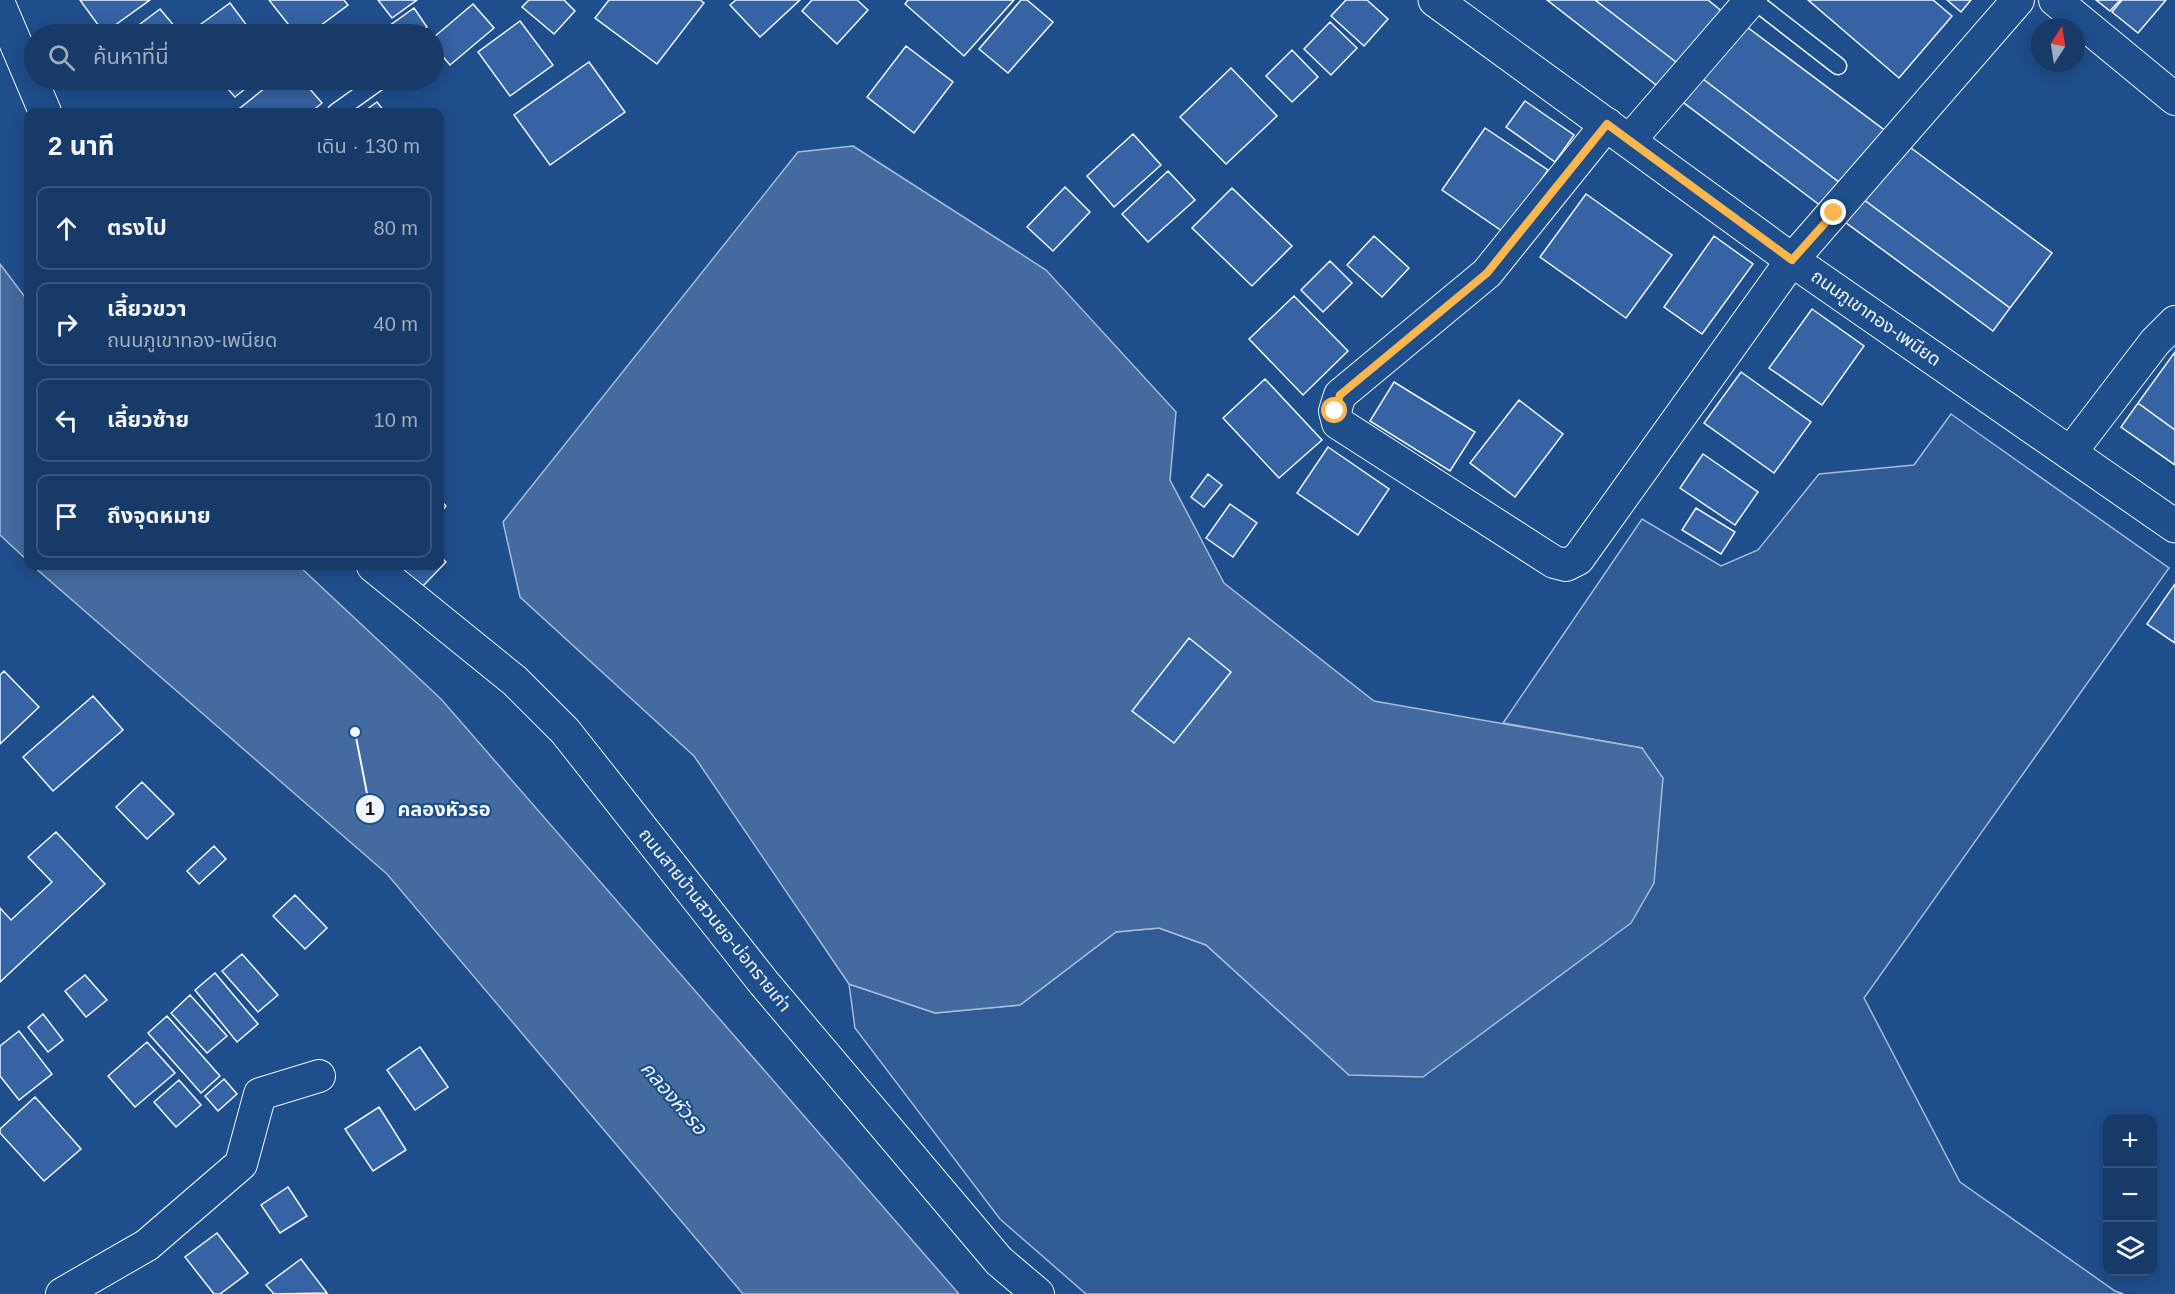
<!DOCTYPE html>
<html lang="th">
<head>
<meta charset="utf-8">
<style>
	:root { --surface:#173a69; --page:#20416f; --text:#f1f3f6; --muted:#9eadc0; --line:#36547d }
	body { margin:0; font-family:Arial,"Noto Sans Thai",sans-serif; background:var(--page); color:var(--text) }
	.controls { position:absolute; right:18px; bottom:18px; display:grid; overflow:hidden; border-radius:12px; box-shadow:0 3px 15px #0003 }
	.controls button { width:54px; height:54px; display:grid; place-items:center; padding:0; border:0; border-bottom:2px solid var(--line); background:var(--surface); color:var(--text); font:30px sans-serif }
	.compass { position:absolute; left:2031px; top:18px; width:54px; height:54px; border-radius:50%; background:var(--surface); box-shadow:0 3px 15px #0003; rotate:12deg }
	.stop { position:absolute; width:18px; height:18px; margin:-14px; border:4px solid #ffb74d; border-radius:50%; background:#fff }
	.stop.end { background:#ffb74d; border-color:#fff; box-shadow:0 2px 6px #0008 }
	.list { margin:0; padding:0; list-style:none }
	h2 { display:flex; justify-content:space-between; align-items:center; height:78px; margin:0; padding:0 24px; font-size:26px }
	h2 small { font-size:20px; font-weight:400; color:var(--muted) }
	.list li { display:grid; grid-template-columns:39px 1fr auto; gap:18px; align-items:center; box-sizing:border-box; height:84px; margin:0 12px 12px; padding:0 12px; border:2px solid var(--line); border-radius:12px }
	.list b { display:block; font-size:22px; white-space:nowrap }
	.list p { margin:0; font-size:20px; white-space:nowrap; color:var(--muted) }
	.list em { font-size:20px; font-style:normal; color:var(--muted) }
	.icon { flex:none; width:33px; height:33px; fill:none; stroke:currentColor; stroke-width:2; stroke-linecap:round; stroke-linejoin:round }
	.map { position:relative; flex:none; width:2175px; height:1294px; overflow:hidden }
	.search { position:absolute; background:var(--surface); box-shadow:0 3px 15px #0003; left:24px; top:24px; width:420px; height:66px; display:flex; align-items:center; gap:15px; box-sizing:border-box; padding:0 21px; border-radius:33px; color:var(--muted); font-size:22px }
	.panel { position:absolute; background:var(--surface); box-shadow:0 3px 15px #0003; left:24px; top:108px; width:420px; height:462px; border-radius:12px }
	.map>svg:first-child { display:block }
	.green { fill:#305b95; stroke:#a8bbd7; stroke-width:1.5 }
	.water { fill:#446ba0; stroke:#a8bbd7; stroke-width:1.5 }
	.building { fill:#3563a3; stroke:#f2f6ff; stroke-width:1.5 }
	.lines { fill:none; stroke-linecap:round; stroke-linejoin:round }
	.service-casing { stroke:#f2f6ff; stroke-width:19 }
	.minor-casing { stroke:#f2f6ff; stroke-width:34 }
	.secondary-casing { stroke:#f2f6ff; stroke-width:35 }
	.service { stroke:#1f4e8c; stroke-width:16 }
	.minor { stroke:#1f4e8c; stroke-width:32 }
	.secondary { stroke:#1f4e8c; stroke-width:33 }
	.route { stroke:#ffb74d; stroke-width:8 }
	.labels { text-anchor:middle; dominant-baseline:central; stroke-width:4.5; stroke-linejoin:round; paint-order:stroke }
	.street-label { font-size:18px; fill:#f2f6ff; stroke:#1f4e8c }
	.water-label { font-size:20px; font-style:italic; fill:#f2f6ff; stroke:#1f4e8c }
	.leader { fill:none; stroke:#f2f6ff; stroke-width:2 }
	.callout-dot { fill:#f2f6ff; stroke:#1f4e8c; stroke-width:2 }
	.mark-label { font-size:18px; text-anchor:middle; font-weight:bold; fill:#111 }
	.callout-label { font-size:20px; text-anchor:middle; font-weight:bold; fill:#f2f6ff; stroke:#1f4e8c; stroke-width:4.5; stroke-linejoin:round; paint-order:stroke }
</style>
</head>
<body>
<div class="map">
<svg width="2175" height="1294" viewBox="0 0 2175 1294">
	<rect width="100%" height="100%" fill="#1f4e8c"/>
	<path class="green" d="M 1951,414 L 2169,568 L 1864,998 L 1960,1182 L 2115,1291 L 2124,1294 L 1086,1294 L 1000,1219 L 855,1028 L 849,984 L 935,1013 L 1020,1005 L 1116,932 L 1159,928 L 1206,945 L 1349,1075 L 1642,748 L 1503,723 L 1642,519 L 1721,566 L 1758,550 L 1819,474 L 1914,465 Z"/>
	<path class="water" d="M 853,146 L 1046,270 L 1176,412 L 1170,480 L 1224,583 L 1374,701 L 1642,748 L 1663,778 L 1654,883 L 1631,923 L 1423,1077 L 1349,1075 L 1206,945 L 1159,928 L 1116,932 L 1020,1005 L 935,1013 L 849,984 L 694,756 L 520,597 L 503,522 L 798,152 Z
		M 0,264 L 28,301 L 28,561 L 0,535 Z
		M 33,566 L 299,566 L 441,699 L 959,1294 L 743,1294 L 387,874 Z"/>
	<path class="building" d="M 80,0 L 150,0 L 104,33 Z
		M 269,0 L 344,0 L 348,5 L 309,34 L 296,34 Z
		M 378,0 L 417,0 L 392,18 Z
		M 529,0 L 564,0 L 575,11 L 554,34 L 522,7 Z
		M 609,0 L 700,0 L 704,3 L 657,64 L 595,18 Z
		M 736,0 L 800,0 L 760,37 L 730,5 Z
		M 812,0 L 857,0 L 868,10 L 837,44 L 802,11 Z
		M 908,0 L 1014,0 L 964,56 L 905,4 Z
		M 1021,0 L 1027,0 L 1053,22 L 1008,73 L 979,49 Z
		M 1346,0 L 1367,0 L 1388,19 L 1364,46 L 1331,16 Z
		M 1547,0 L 1595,0 L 1680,65 L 1660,88 Z
		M 1595,0 L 1708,0 L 1724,13 L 1680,65 Z
		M 1808,0 L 1933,0 L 1952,16 L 1899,78 Z
		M 1947,0 L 1971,0 L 1961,12 Z
		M 2096,0 L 2120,0 L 2110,11 Z
		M 2122,0 L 2166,0 L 2138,33 L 2112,12 Z
		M 230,3 L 248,27 L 239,34 L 192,34 L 190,32 Z
		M 473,4 L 494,28 L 450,65 L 434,46 L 434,37 Z
		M 414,8 L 427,27 L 415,34 L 395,34 L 389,26 Z
		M 160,9 L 181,34 L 127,34 Z
		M 520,21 L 553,65 L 510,96 L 478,52 Z
		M 1330,22 L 1357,48 L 1331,75 L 1304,49 Z
		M 1743,24 L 1887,132 L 1844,186 L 1699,76 Z
		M 906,46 L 953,82 L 914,133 L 867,97 Z
		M 1292,50 L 1318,77 L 1292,102 L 1266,76 Z
		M 589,62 L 625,112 L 550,165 L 514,115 Z
		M 1231,68 L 1277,116 L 1226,164 L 1180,117 Z
		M 1699,76 L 1844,186 L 1825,209 L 1680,100 Z
		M 122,80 L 139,80 L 129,88 Z
		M 220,80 L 256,80 L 235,97 Z
		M 275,80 L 302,80 L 322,103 L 311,112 L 235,112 Z
		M 1525,101 L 1574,135 L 1555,162 L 1506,127 Z
		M 377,102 L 385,112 L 363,112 Z
		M 1485,128 L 1548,170 L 1505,233 L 1442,190 Z
		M 1133,134 L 1161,165 L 1114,207 L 1087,176 Z
		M 1907,145 L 2052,253 L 2010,308 L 1863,199 Z
		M 1168,171 L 1195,200 L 1148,242 L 1122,214 Z
		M 1065,187 L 1090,212 L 1053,251 L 1027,227 Z
		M 1232,188 L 1292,246 L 1252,286 L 1192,228 Z
		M 1586,194 L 1672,255 L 1626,318 L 1540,257 Z
		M 1863,199 L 2010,308 L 1993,331 L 1845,222 Z
		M 1374,236 L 1409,268 L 1382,297 L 1347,265 Z
		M 1714,236 L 1753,264 L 1702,334 L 1664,307 Z
		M 1330,261 L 1352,283 L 1323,312 L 1301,290 Z
		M 1294,296 L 1348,351 L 1303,395 L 1249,339 Z
		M 1812,309 L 1864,346 L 1822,405 L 1769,368 Z
		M 2175,352 L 2175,430 L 2138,403 Z
		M 1741,372 L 1811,422 L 1774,473 L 1704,423 Z
		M 1265,379 L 1322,440 L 1279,478 L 1223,418 Z
		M 1394,382 L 1475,432 L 1450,471 L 1370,421 Z
		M 1519,400 L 1563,434 L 1515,497 L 1470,463 Z
		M 2138,403 L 2175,430 L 2175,465 L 2121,427 Z
		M 1328,447 L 1389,489 L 1358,535 L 1297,493 Z
		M 1703,454 L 1758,492 L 1735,525 L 1680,488 Z
		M 1208,474 L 1222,485 L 1204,507 L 1191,497 Z
		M 440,500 L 446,506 L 440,513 Z
		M 1230,504 L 1257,523 L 1233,557 L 1206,538 Z
		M 1696,508 L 1735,532 L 1721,554 L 1682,530 Z
		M 440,556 L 446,562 L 421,588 L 401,568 L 440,566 Z
		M 2175,584 L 2175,643 L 2147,624 Z
		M 1189,638 L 1231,672 L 1174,743 L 1132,711 Z
		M 4,671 L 39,707 L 0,744 L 0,675 Z
		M 93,696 L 123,730 L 53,791 L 23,757 Z
		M 142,782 L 174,814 L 147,839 L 116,807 Z
		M 56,832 L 105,884 L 0,982 L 0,908 L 11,920 L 52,882 L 28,857 Z
		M 214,846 L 226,859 L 199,884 L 187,871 Z
		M 295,895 L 327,928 L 305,949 L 273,916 Z
		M 242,954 L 278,995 L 258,1012 L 222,971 Z
		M 215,973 L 258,1024 L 237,1042 L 195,990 Z
		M 85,975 L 107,1000 L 86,1017 L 65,991 Z
		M 190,995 L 227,1036 L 207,1053 L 171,1013 Z
		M 43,1014 L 63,1040 L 48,1052 L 28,1027 Z
		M 167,1016 L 220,1076 L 201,1093 L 148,1033 Z
		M 19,1031 L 52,1074 L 19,1100 L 0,1076 L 0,1046 Z
		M 147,1042 L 175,1073 L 135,1107 L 108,1076 Z
		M 420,1047 L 448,1087 L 415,1110 L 387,1070 Z
		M 224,1079 L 237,1094 L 218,1111 L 205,1096 Z
		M 179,1080 L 201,1105 L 176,1127 L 154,1102 Z
		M 35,1097 L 81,1149 L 44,1181 L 0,1133 L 0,1129 Z
		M 379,1107 L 406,1150 L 373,1171 L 345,1129 Z
		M 288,1187 L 307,1216 L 280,1233 L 261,1205 Z
		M 217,1233 L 248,1273 L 220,1294 L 214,1294 L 185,1257 Z
		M 301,1259 L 327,1293 L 274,1294 L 266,1285 Z"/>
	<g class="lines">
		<defs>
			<path id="service" d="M 1753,0 L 1838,66
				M 336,112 L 381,80"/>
			<path id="minor" d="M 2055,0 L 2175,99
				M 0,6 L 45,112
				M 1607,124 L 1487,273 L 1340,395 L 1335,411 L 1338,423 L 1554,562 L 1566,565 L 1578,559 L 1792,260 L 2018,0
				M 1629,141 L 1751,0
				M 2070,453 L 2155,342 L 2175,322
				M 373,566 L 515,681 L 565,731 L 764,983 L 999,1261 L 1038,1294
				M 62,1294 L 147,1245 L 241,1164 L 260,1094 L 319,1076"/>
			<path id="secondary" d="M 1435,0 L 1792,260 L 2175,526"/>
		</defs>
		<use href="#service" class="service-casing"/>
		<use href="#minor" class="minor-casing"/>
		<use href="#secondary" class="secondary-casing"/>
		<use href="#service" class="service"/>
		<use href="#minor" class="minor"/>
		<use href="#secondary" class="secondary"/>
	</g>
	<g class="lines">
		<path class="route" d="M 1335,411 L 1340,395 L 1487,273 L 1607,124 L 1792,260 L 1834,213"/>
	</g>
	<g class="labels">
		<g class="street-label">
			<text transform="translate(1876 318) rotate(35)">ถนนภูเขาทอง-เพนียด</text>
			<text transform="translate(715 920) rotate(51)">ถนนสายบ้านสวนยอ-บ่อทรายเก่า</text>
		</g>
		<g class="water-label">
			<text transform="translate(674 1098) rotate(49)">คลองหัวรอ</text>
		</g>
	</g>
	<path class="leader" d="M355 732L370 809"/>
	<g class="callout-dot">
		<circle cx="355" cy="732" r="6"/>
		<circle cx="370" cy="809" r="15"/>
	</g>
	<g class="mark-label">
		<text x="370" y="815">1</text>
	</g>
	<g class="callout-label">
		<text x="444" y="816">คลองหัวรอ</text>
	</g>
</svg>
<div class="controls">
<button>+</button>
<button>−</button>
<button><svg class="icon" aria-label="layers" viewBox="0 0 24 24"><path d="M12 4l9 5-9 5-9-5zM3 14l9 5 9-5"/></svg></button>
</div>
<svg class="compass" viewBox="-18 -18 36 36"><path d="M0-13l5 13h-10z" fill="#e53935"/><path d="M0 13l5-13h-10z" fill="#9eadc0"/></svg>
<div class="stop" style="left:1335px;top:411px"></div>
<div class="stop end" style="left:1834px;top:213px"></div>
<div class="search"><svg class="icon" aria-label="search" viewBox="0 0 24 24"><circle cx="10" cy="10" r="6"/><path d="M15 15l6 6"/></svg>ค้นหาที่นี่</div>
<section class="panel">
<h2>2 นาที<small>เดิน · 130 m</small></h2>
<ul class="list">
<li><svg class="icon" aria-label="ahead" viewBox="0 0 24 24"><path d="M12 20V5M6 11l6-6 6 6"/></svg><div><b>ตรงไป</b></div><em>80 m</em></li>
<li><svg class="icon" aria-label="right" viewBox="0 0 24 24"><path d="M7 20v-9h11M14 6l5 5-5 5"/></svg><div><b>เลี้ยวขวา</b><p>ถนนภูเขาทอง-เพนียด</p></div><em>40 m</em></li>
<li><svg class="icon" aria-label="left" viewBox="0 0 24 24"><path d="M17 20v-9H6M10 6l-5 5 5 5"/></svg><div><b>เลี้ยวซ้าย</b></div><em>10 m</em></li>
<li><svg class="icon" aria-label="arrive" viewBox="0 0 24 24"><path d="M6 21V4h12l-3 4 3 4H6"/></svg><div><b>ถึงจุดหมาย</b></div></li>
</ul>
</section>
</div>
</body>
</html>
